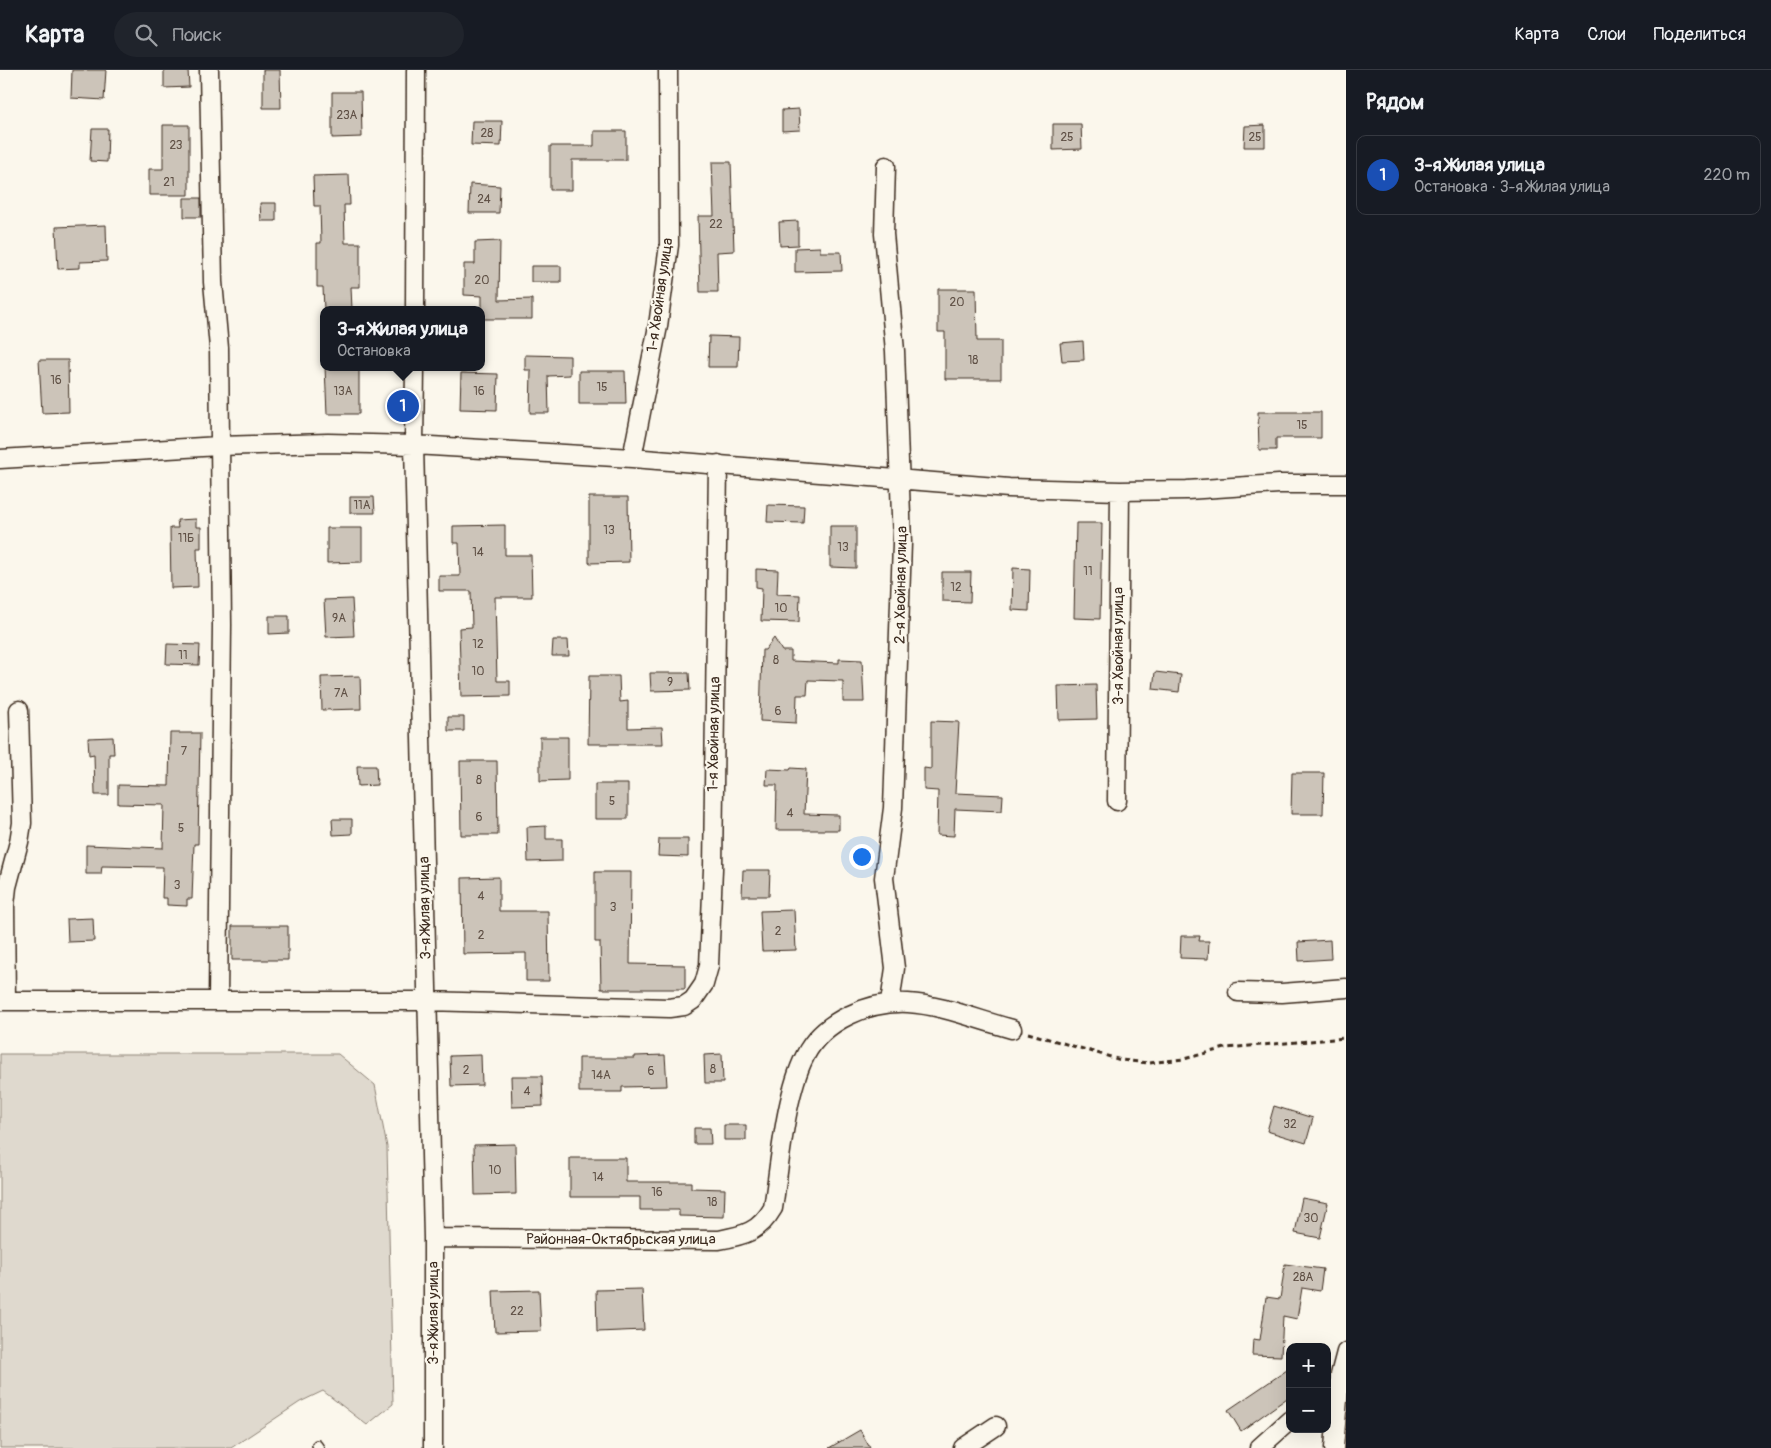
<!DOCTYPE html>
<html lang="ru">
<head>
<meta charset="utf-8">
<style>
	:root { --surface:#171b24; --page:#20242c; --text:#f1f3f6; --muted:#9ea1a6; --line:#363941; --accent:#ea580c }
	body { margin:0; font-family:Pangolin,sans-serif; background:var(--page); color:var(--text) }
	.controls { position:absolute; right:15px; bottom:15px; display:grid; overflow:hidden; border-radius:10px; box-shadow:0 5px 20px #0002 }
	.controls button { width:45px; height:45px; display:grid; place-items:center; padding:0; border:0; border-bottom:1px solid var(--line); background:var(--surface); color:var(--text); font:25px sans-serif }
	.you { position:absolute; left:861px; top:786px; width:18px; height:18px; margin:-12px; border:4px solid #fff; border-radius:50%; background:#1a73e8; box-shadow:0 0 0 8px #1a73e833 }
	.badge { display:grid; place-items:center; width:32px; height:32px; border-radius:50%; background:var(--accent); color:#fff; font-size:16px; font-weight:700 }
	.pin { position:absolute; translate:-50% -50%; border:2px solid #fff; box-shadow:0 1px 5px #0006 }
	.popup { position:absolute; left:320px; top:236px; width:165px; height:65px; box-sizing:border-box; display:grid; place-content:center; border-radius:10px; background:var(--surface); filter:drop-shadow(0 1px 4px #0005); font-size:16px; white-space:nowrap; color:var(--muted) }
	.popup b { font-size:19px; color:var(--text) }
	.popup::after { content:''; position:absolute; left:50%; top:100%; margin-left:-10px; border:10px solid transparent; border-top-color:var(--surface) }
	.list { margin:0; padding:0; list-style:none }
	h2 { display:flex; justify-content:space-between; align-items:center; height:65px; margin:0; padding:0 20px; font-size:21px }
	h2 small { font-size:16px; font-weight:400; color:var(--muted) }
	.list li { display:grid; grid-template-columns:32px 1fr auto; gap:15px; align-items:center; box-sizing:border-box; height:80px; margin:0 10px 10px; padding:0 10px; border:1px solid var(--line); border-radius:10px }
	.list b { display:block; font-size:19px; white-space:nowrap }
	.list p { margin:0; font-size:16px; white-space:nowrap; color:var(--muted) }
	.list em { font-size:16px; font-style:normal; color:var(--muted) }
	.icon { flex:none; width:28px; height:28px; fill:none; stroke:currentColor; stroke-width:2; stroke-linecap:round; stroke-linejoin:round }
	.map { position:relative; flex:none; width:1346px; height:1378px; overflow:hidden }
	header { display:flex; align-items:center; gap:30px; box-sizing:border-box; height:70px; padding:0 25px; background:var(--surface); border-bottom:1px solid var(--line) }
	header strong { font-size:24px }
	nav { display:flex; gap:28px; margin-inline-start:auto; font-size:18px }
	.search { width:350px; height:45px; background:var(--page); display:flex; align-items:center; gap:12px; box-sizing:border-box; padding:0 18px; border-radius:28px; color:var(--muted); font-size:19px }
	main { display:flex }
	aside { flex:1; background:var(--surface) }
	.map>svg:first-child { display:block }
	.green { fill:#dfd9ce; stroke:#8d8276 }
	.building { fill:#ccc4b9; stroke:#3b2a1e }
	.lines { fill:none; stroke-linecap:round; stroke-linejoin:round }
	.service-casing { stroke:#3b2a1e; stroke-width:12 }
	.minor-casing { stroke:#3b2a1e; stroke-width:21 }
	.path { stroke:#3b2a1e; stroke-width:3; stroke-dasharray:5 4; stroke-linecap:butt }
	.service { stroke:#fbf7ec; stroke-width:9 }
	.minor { stroke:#fbf7ec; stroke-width:18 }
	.labels { text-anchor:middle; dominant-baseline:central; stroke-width:4.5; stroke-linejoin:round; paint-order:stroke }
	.number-label { font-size:12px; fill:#5f5045 }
	.street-label { font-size:15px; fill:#3b2a1e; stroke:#fbf7ec }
</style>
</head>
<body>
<header>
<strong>Карта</strong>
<div class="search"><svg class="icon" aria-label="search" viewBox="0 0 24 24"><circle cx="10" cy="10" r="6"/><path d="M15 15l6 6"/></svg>Поиск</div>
<nav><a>Карта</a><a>Слои</a><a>Поделиться</a></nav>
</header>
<main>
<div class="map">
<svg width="1346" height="1378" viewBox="0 0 1346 1378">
	<rect width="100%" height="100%" fill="#fbf7ec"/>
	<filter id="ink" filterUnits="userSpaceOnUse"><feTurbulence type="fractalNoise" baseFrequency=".02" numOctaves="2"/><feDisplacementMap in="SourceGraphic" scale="10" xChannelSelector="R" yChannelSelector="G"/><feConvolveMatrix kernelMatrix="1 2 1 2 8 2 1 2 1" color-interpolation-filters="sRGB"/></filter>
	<g filter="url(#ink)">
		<path class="green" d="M 0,984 L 338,984 L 375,1015 L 387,1077 L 393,1334 L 367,1355 L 323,1321 L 300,1332 L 231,1378 L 0,1378 Z"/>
		<path class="building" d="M 72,0 L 106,0 L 104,30 L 71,28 Z
			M 164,0 L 188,0 L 189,17 L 164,18 Z
			M 263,0 L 280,0 L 281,38 L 263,38 Z
			M 332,22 L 361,22 L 362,67 L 332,68 Z
			M 799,39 L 800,60 L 782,61 L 782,40 Z
			M 472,51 L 502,51 L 501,76 L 471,75 Z
			M 1053,54 L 1081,54 L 1082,79 L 1053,80 Z
			M 163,55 L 189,55 L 189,125 L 149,125 L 149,99 L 163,99 Z
			M 1265,55 L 1265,77 L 1244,77 L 1245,56 Z
			M 92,59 L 108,59 L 107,92 L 90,91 Z
			M 594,61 L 626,61 L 626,90 L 572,90 L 572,120 L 550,120 L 550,76 L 594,76 Z
			M 712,92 L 731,92 L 734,181 L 717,182 L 718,222 L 700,222 L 698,146 L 714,146 Z
			M 349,105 L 350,135 L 344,135 L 345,173 L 360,173 L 360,217 L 351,217 L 352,240 L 324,240 L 323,217 L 317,217 L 317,173 L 321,173 L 320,136 L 314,136 L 313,106 Z
			M 470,114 L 500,116 L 499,143 L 469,143 Z
			M 184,128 L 201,128 L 201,147 L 184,147 Z
			M 260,133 L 276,133 L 276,151 L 261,151 Z
			M 798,151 L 798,175 L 780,176 L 779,152 Z
			M 106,155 L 107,191 L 80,192 L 80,198 L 58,199 L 56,157 Z
			M 500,171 L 499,230 L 532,229 L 532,249 L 482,249 L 482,226 L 464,225 L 464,194 L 475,194 L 475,172 Z
			M 820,177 L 820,182 L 841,182 L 842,201 L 795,202 L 795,178 Z
			M 531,196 L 561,196 L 561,212 L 531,212 Z
			M 938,219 L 976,219 L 977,271 L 1001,271 L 1001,309 L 945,309 L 945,262 L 938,262 Z
			M 709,266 L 739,267 L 738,297 L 708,297 Z
			M 1083,271 L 1084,290 L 1062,291 L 1060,273 Z
			M 525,285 L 570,286 L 570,305 L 548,306 L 549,343 L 530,343 L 531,300 L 525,300 Z
			M 39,290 L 68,290 L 69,342 L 42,343 Z
			M 325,297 L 359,297 L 359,344 L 327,344 Z
			M 579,301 L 625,301 L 626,334 L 579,334 Z
			M 461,303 L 498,304 L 497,340 L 460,339 Z
			M 1258,342 L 1321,342 L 1321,368 L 1276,368 L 1276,380 L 1259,380 Z
			M 350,427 L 374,427 L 375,443 L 350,443 Z
			M 589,427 L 628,427 L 629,492 L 589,493 Z
			M 768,435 L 804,436 L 803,453 L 767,452 Z
			M 196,449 L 196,457 L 201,457 L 201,478 L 197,478 L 198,517 L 171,518 L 170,458 L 178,458 L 177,450 Z
			M 1076,453 L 1102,453 L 1100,549 L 1074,548 Z
			M 505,455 L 505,485 L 531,485 L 532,527 L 495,527 L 497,611 L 510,611 L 510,626 L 461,627 L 459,558 L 472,557 L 471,521 L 439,521 L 439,506 L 460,506 L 459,473 L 453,473 L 453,456 Z
			M 830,456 L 856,456 L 856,498 L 830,497 Z
			M 327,458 L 362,458 L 362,492 L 327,493 Z
			M 1013,498 L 1030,499 L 1029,541 L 1012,540 Z
			M 756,499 L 778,500 L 777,524 L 800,525 L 799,552 L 761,551 L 762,518 L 756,517 Z
			M 942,502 L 971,502 L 970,532 L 942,531 Z
			M 352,529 L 354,566 L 326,567 L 324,530 Z
			M 269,546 L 289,546 L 289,563 L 269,564 Z
			M 774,568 L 782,581 L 791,581 L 791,591 L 839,593 L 839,589 L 862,590 L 864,632 L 843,632 L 843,611 L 808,610 L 807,625 L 797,625 L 796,653 L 760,651 L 762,580 L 765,580 Z
			M 553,570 L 568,570 L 569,586 L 552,586 Z
			M 167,574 L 200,575 L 199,595 L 166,594 Z
			M 1155,602 L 1181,605 L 1179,622 L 1153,619 Z
			M 650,603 L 689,603 L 690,620 L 651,621 Z
			M 360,606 L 361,639 L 322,640 L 321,607 Z
			M 589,606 L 619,606 L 620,632 L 628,631 L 628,658 L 662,657 L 663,674 L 588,674 Z
			M 1096,615 L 1097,649 L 1059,650 L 1058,616 Z
			M 448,647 L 464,647 L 464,661 L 448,661 Z
			M 931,651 L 959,652 L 955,723 L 1003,725 L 1002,741 L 955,739 L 954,766 L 937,765 L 938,721 L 924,720 L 924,698 L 931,699 Z
			M 170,663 L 200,663 L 198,774 L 194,774 L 192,829 L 187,829 L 187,836 L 167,835 L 167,828 L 162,828 L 163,797 L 102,796 L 101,804 L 86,804 L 86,775 L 163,778 L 164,735 L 118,734 L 118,715 L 169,716 Z
			M 113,667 L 114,684 L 109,684 L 109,725 L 95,725 L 94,684 L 89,685 L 88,668 Z
			M 540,667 L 568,667 L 568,710 L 540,711 Z
			M 460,691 L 497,691 L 498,765 L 461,765 Z
			M 357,696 L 376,696 L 377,715 L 358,716 Z
			M 791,698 L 806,699 L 804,744 L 839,745 L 839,760 L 776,760 L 777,715 L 766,715 L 767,699 L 790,700 Z
			M 1292,703 L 1324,703 L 1323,744 L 1291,744 Z
			M 595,714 L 628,714 L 628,749 L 595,749 Z
			M 332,749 L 352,749 L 352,764 L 333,765 Z
			M 546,756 L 546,769 L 562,769 L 562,791 L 528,792 L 527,757 Z
			M 659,769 L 688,769 L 688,787 L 658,786 Z
			M 743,800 L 770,800 L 769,826 L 742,826 Z
			M 595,802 L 631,802 L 630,894 L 685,895 L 685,919 L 601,919 L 600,872 L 595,872 Z
			M 499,807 L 499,841 L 548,841 L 549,911 L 526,911 L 526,883 L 463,884 L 462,808 Z
			M 794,840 L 796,880 L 762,881 L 760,841 Z
			M 93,848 L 94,871 L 68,872 L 67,849 Z
			M 232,856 L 288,856 L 288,890 L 232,890 Z
			M 1181,866 L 1200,866 L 1199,871 L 1209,871 L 1208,889 L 1180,888 Z
			M 1330,870 L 1331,889 L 1299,891 L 1298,872 Z
			M 722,984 L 723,1013 L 705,1013 L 704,985 Z
			M 481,985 L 482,1015 L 451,1016 L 450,986 Z
			M 665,985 L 667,1016 L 622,1017 L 622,1022 L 579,1022 L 579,988 L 635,988 L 635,986 Z
			M 511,1006 L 542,1006 L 543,1036 L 512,1037 Z
			M 1274,1036 L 1313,1048 L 1306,1073 L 1267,1061 Z
			M 724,1055 L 746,1055 L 746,1070 L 724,1070 Z
			M 694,1058 L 710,1058 L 711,1074 L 694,1074 Z
			M 515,1074 L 516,1124 L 475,1125 L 474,1075 Z
			M 570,1088 L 626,1088 L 626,1112 L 691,1112 L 691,1118 L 725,1119 L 724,1147 L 679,1146 L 679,1140 L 640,1140 L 640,1127 L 570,1127 Z
			M 1302,1128 L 1328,1133 L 1320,1168 L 1295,1163 Z
			M 1285,1194 L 1323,1199 L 1320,1221 L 1302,1218 L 1297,1249 L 1283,1246 L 1281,1286 L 1252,1285 L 1253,1269 L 1260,1270 L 1266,1227 L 1280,1229 Z
			M 642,1219 L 644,1260 L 597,1262 L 596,1220 Z
			M 539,1220 L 541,1261 L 495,1262 L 493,1221 Z
			M 1290,1298 L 1290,1326 L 1241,1361 L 1228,1340 Z
			M 860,1360 L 870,1378 L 829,1378 Z"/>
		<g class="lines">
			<defs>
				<path id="service" d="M 317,1375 L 319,1378"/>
				<path id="minor" d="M 209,0 L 213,212 L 219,278 L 222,555 L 218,930
					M 886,96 L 884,164 L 895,281 L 902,473 L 893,738 L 884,808 L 895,898 L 890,933
					M 415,240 L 416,0
					M 415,297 L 414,375 L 433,1168 L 433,1378
					M 632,388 L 658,256 L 669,175 L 668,0
					M 0,389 L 219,376 L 328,373 L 414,375 L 632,388 L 1009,418 L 1120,421 L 1187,420 L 1279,414 L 1346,414
					M 1117,731 L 1120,421
					M 1238,922 L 1282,923 L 1346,918
					M 0,931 L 427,931 L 669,938 L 684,936 L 693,930 L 704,914 L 709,896 L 713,799 L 718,394
					M 6,931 L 5,835 L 7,817 L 19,772 L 22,753 L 19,640
					M 433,1168 L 719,1170 C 745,1165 759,1162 773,1138 C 780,1094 785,1025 805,986 C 823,950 870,931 908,933 C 942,935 978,950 1012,959
					M 963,1378 L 996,1356
					M 1259,1378 L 1290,1350
					M 1334,1378 L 1340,1305 L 1346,1282"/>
			</defs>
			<use href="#service" class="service-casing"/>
			<use href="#minor" class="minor-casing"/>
			<path class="path" d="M 1028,963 L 1121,990 L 1149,993 L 1184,989 L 1225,978 L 1346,968"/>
			<use href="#service" class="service"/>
			<use href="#minor" class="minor"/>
		</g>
	</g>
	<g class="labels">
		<g class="number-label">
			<text x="347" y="45">23А</text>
			<text x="487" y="63">28</text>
			<text x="1067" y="67">25</text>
			<text x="1255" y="67">25</text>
			<text x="176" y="75">23</text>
			<text x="169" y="112">21</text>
			<text x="484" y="129">24</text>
			<text x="716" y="154">22</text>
			<text x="482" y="210">20</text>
			<text x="957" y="232">20</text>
			<text x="973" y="290">18</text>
			<text x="56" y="310">16</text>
			<text x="602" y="317">15</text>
			<text x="343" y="321">13А</text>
			<text x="479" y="321">16</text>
			<text x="1302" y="355">15</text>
			<text x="362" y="435">11А</text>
			<text x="609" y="460">13</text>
			<text x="186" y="468">11Б</text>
			<text x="843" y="477">13</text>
			<text x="478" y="482">14</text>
			<text x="1088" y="501">11</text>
			<text x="956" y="517">12</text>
			<text x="781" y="538">10</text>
			<text x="339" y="548">9А</text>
			<text x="478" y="574">12</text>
			<text x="183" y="585">11</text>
			<text x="776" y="590">8</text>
			<text x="478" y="601">10</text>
			<text x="670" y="612">9</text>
			<text x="341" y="623">7А</text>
			<text x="778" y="641">6</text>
			<text x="184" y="681">7</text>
			<text x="479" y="710">8</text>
			<text x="612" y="731">5</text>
			<text x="790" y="743">4</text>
			<text x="479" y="747">6</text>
			<text x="181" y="758">5</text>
			<text x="177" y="815">3</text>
			<text x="481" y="826">4</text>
			<text x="613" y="837">3</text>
			<text x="778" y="861">2</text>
			<text x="481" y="865">2</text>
			<text x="713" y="999">8</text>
			<text x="466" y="1000">2</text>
			<text x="651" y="1001">6</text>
			<text x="601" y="1005">14А</text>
			<text x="527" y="1021">4</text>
			<text x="1290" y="1054">32</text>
			<text x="495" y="1100">10</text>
			<text x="598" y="1107">14</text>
			<text x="657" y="1122">16</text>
			<text x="712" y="1132">18</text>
			<text x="1311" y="1148">30</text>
			<text x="1303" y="1207">28А</text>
			<text x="517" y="1241">22</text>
		</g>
		<g class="street-label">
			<text transform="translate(660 225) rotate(-82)">1-я Хвойная улица</text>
			<text transform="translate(901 515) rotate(-89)">2-я Хвойная улица</text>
			<text transform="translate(1118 576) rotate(-90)">3-я Хвойная улица</text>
			<text transform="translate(714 664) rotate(-89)">1-я Хвойная улица</text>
			<text transform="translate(425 838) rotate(-91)">3-я Жилая улица</text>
			<text x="621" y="1169">Районная-Октябрьская улица</text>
			<text transform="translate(433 1243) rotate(-90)">3-я Жилая улица</text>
		</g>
	</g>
</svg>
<div class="controls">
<button>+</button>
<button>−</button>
</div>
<div class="you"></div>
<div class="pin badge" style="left:403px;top:336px;background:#1a4fb4">1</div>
<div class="popup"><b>3-я Жилая улица</b>Остановка</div>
</div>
<aside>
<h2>Рядом<small></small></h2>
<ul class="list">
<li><span class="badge" style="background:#1a4fb4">1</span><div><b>3-я Жилая улица</b><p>Остановка · 3-я Жилая улица</p></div><em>220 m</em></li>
</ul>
</aside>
</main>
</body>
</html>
